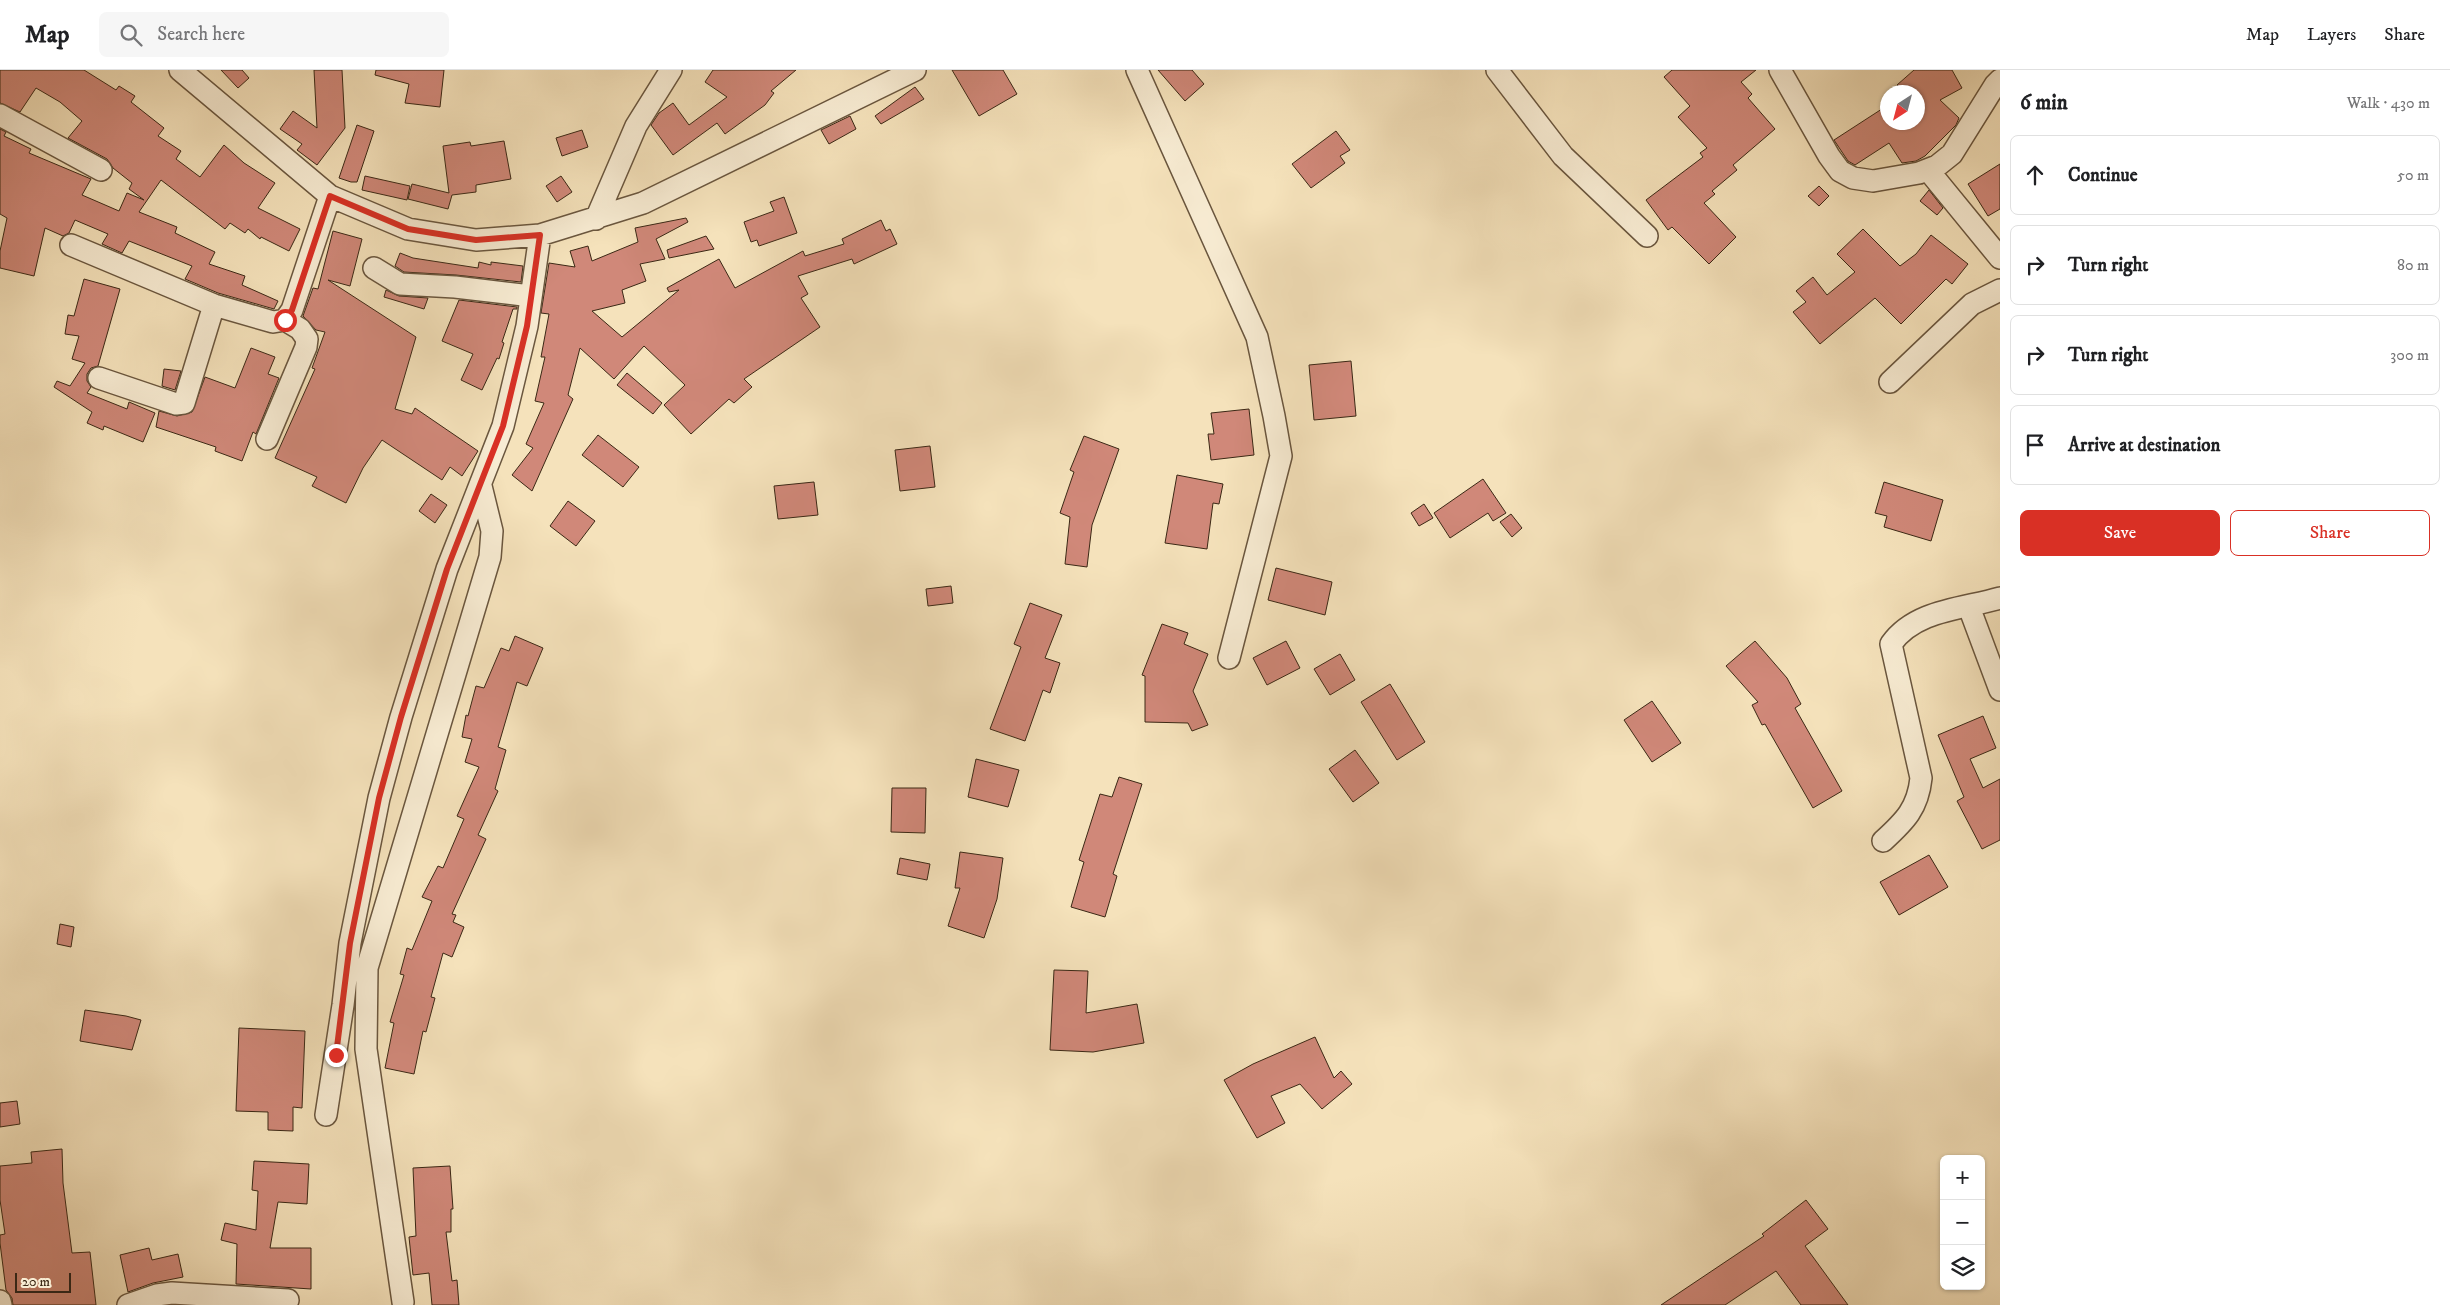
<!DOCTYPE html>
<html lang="en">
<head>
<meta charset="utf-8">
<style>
	:root { --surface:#fff; --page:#f6f6f6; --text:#202124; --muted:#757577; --line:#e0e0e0; --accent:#d93025 }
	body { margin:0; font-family:"IM FELL DW Pica",serif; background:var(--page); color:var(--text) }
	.controls { position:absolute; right:15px; bottom:15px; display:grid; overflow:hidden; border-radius:8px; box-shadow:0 1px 4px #0004 }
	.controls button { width:45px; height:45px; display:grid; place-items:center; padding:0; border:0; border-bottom:1px solid var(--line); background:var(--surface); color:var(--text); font:25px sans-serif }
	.compass { position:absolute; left:1880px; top:15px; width:45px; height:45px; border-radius:50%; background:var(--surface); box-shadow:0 1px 4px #0004; rotate:216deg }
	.scale { position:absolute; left:15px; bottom:12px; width:56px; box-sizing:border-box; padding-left:5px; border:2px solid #3b2815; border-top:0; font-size:14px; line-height:18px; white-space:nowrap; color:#3b2815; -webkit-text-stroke:4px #f8ecd3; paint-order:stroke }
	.stop { position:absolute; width:15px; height:15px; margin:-11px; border:4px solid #d93025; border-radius:50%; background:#fff }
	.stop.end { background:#d93025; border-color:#fff; box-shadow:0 1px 5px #0008 }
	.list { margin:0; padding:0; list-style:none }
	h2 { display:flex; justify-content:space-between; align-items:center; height:65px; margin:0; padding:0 20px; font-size:21px }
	h2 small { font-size:16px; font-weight:400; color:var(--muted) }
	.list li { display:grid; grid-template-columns:32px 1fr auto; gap:15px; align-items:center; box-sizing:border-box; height:80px; margin:0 10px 10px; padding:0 10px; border:1px solid var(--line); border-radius:8px }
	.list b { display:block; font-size:19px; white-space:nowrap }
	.list em { font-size:16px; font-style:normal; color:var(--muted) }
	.actions { display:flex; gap:10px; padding:15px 20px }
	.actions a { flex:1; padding:11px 0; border:1px solid var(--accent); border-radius:8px; text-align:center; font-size:18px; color:var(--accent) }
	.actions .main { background:var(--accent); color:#fff }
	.icon { flex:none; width:28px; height:28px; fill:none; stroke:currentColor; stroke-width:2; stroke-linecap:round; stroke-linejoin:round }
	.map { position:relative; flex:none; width:2000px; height:1235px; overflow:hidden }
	header { display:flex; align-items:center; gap:30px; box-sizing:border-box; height:70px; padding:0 25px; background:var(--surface); border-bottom:1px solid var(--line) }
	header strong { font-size:24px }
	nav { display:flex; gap:28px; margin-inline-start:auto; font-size:18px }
	.search { width:350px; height:45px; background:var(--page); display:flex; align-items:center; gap:12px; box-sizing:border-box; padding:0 18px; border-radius:8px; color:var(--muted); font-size:19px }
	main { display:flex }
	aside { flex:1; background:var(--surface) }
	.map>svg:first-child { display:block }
	.building { fill:#d08879; stroke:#3b2815 }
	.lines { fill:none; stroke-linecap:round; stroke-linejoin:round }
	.street-casing { stroke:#6a563e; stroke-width:24 }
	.street { stroke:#f8ecd3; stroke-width:21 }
	.route { stroke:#d93025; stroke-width:6 }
</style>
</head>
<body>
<header>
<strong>Map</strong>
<div class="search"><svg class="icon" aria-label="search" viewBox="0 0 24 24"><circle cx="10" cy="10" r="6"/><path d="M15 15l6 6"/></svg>Search here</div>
<nav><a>Map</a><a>Layers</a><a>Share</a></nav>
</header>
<main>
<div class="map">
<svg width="2000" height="1235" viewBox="0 0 2000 1235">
	<rect width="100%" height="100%" fill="#f5e2bb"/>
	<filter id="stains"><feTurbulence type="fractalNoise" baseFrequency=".004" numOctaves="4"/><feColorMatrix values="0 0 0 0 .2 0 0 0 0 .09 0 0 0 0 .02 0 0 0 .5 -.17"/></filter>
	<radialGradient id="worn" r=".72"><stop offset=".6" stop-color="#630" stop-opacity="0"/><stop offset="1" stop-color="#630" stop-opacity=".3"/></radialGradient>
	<path class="building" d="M 0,0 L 84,0 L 116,20 L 119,16 L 135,26 L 131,32 L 164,58 L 158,66 L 181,81 L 176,89 L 200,107 L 224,75 L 244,93 L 275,113 L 258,138 L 300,159 L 289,181 L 261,167 L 260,169 L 248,159 L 245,163 L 230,153 L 225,159 L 161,110 L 139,142 L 177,157 L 175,163 L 215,182 L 209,194 L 245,206 L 242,215 L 278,231 L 274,239 L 218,223 L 185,209 L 192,196 L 129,171 L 122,183 L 102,174 L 108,164 L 75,150 L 69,163 L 63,166 L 45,158 L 34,206 L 0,198 L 0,181 L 7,148 L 0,144 L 0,59 L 6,62 L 4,66 L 31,79 L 29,83 L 91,109 L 82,125 L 119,141 L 127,123 L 144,130 L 129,119 L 132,113 L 113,98 L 107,89 L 68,68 L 82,51 L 60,32 L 36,18 L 20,42 L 0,33 Z
		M 221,0 L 242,0 L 249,8 L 238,18 Z
		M 314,0 L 342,0 L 345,58 L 317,95 L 297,80 L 302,74 L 280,59 L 293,41 L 317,58 Z
		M 376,0 L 444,0 L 440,37 L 405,33 L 409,14 L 375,5 Z
		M 713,0 L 796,0 L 771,21 L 774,23 L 765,35 L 725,64 L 717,53 L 673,85 L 651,55 L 659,43 L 673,33 L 689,55 L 727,27 L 705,12 Z
		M 952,0 L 1003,0 L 1017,24 L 979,46 Z
		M 1158,0 L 1192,0 L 1204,14 L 1185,31 Z
		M 1672,0 L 1756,0 L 1741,12 L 1752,24 L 1748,28 L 1775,59 L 1733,95 L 1737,100 L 1712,121 L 1715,124 L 1704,133 L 1736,167 L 1709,194 L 1672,157 L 1668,160 L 1646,130 L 1703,87 L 1700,83 L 1707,78 L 1678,47 L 1690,36 L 1664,7 Z
		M 1914,0 L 1952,0 L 1962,18 L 1940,30 L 1959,48 L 1956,55 L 1925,86 L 1916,91 L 1902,93 L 1889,73 L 1855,95 L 1848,91 L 1834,70 L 1888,35 L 1888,52 L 1918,52 L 1918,22 L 1904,22 L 1897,15 Z
		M 915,17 L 924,29 L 881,54 L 875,46 Z
		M 850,46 L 856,59 L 829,74 L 821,60 Z
		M 357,55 L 374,61 L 357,112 L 351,112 L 339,108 Z
		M 582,60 L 588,77 L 562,86 L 556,68 Z
		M 1336,61 L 1350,80 L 1340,86 L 1345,93 L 1311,118 L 1292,94 Z
		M 504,71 L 511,109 L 476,115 L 476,122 L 452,125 L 448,139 L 408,129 L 412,114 L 449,123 L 443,76 L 470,72 L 471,76 Z
		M 2000,94 L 2000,139 L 1988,146 L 1968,114 Z
		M 365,106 L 410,116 L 407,130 L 362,120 Z
		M 561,106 L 572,122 L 557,132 L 546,116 Z
		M 1819,116 L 1829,126 L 1819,136 L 1808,126 Z
		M 1929,120 L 1943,138 L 1937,145 L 1920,131 Z
		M 784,127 L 797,163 L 759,176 L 757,170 L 751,172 L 744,152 L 774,141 L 770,132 Z
		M 686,148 L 688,152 L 656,169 L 665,189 L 640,194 L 646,211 L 622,220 L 625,233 L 592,241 L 622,267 L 679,220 L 669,222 L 667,218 L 719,189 L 735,218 L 803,181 L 805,186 L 844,174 L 842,169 L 881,150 L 886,161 L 890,159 L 897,174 L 854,194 L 852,189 L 798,206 L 808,224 L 801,228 L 820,257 L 744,309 L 752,317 L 734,333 L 729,329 L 691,364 L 664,335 L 685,315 L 644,276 L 614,309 L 580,278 L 568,325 L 573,329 L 532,421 L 512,405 L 533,378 L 526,374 L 544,333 L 535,331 L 545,287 L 541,287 L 549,244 L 541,243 L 549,193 L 575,197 L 570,181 L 588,176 L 592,191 L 638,172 L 635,158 Z
		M 1863,159 L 1900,196 L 1916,184 L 1931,165 L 1968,194 L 1952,214 L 1946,209 L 1901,254 L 1875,228 L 1820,274 L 1793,242 L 1806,232 L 1796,221 L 1813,207 L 1827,225 L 1855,202 L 1837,184 Z
		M 333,161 L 362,169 L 350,216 L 328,210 L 416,267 L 395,339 L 412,344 L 415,338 L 478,381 L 462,406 L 450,397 L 442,410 L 382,370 L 363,398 L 346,433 L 312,416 L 317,407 L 275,388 L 315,299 L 312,298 L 325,262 L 316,260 L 303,246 L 313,218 L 318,219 Z
		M 706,166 L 714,179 L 669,188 L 667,180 Z
		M 400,183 L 413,188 L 478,198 L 479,192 L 491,195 L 491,192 L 523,196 L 521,212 L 456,205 L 404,202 L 395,196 Z
		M 84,209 L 120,219 L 98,296 L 91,298 L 87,304 L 87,311 L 91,317 L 87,323 L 127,339 L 129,332 L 155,343 L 143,372 L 104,356 L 103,360 L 87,353 L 92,342 L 54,317 L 57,311 L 70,316 L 85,293 L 72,289 L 79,266 L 65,264 L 68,245 L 74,246 Z
		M 386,220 L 399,226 L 428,228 L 424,239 L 384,227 Z
		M 459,230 L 517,237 L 517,239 L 513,239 L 502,272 L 504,273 L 499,289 L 497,288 L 482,320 L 461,310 L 473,284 L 442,271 Z
		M 251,278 L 275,287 L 268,304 L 279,308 L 256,364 L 253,362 L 242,391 L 215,381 L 216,377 L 156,357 L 159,341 L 177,346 L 192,342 L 205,307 L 235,318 Z
		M 1351,291 L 1356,346 L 1314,350 L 1309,295 Z
		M 164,299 L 181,301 L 175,320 L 162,316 Z
		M 627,303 L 662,333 L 653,344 L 617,315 Z
		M 1249,339 L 1254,385 L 1211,390 L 1208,364 L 1214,364 L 1211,343 Z
		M 598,365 L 639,397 L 623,417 L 582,385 Z
		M 1084,366 L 1119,379 L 1092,455 L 1087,497 L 1065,494 L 1070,447 L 1060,443 L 1074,402 L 1070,400 Z
		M 930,376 L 935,417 L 900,421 L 895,380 Z
		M 1177,405 L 1223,414 L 1219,434 L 1213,433 L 1207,479 L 1165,473 Z
		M 1483,409 L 1506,443 L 1493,451 L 1488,443 L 1450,468 L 1434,443 Z
		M 814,412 L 818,445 L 778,449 L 774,416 Z
		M 1884,412 L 1943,430 L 1931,471 L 1884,457 L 1887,446 L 1875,443 Z
		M 431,424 L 447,435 L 435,453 L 419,441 Z
		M 568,431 L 595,451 L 576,476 L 550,456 Z
		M 1424,434 L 1433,448 L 1419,456 L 1411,443 Z
		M 1511,444 L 1522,458 L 1512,467 L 1500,452 Z
		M 1276,498 L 1332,512 L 1325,545 L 1268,530 Z
		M 951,516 L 953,533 L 928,536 L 926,519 Z
		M 1030,533 L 1062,545 L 1045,588 L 1060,593 L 1050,623 L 1043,620 L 1025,671 L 990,659 L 1021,577 L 1014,574 Z
		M 1162,554 L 1188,563 L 1184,574 L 1208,584 L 1193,621 L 1208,655 L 1192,661 L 1188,653 L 1145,652 L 1145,606 L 1142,605 Z
		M 515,566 L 543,578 L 527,616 L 517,612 L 498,677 L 506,680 L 495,719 L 498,721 L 478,765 L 486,769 L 452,844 L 456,845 L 453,852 L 464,857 L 452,887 L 443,883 L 431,927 L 435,928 L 426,962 L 423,961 L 414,1004 L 385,998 L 394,953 L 390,952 L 404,905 L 400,904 L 407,878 L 412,880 L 432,831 L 422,827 L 438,796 L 443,798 L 464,749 L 457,746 L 479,697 L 465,692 L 472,669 L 462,667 L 466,645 L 468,646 L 476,616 L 484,618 L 501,578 L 509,581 Z
		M 1286,571 L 1300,598 L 1267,615 L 1253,588 Z
		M 1755,571 L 1787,608 L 1801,634 L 1795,638 L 1842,721 L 1813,738 L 1765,654 L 1762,655 L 1752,635 L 1758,632 L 1726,596 Z
		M 1340,584 L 1355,610 L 1330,625 L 1314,599 Z
		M 1390,614 L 1425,672 L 1397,690 L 1361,632 Z
		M 1652,631 L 1681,673 L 1652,692 L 1624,650 Z
		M 1983,646 L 1996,678 L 1970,689 L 1983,718 L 2000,709 L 2000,770 L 1982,779 L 1957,731 L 1964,727 L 1938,665 Z
		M 1355,680 L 1379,713 L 1353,732 L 1329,699 Z
		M 976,689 L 1019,700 L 1008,737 L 968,727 Z
		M 1119,707 L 1142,714 L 1113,804 L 1117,806 L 1105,847 L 1071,837 L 1084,792 L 1079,790 L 1100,724 L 1112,727 Z
		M 892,718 L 926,718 L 925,763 L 891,762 Z
		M 960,782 L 1003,788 L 997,829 L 984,868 L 948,856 L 960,818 L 955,818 Z
		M 1929,785 L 1948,817 L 1899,845 L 1880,812 Z
		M 900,788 L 930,794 L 927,810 L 897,804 Z
		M 60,854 L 74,857 L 71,877 L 57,874 Z
		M 1054,900 L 1088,901 L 1086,943 L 1137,934 L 1144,973 L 1093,982 L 1050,980 Z
		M 85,940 L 126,946 L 141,950 L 132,980 L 80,971 Z
		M 239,958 L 305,961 L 302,1038 L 293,1037 L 293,1061 L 268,1060 L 268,1042 L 236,1041 Z
		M 1315,967 L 1334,1008 L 1341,1001 L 1352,1014 L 1322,1039 L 1300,1014 L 1271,1026 L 1285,1053 L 1257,1068 L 1224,1010 L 1253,994 Z
		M 17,1031 L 20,1054 L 0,1057 L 0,1033 Z
		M 62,1079 L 63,1113 L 72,1183 L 90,1182 L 96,1235 L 13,1235 L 12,1228 L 6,1220 L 0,1173 L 0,1165 L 5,1164 L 0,1130 L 0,1096 L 32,1093 L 31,1082 Z
		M 254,1091 L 309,1094 L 307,1134 L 278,1132 L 270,1178 L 311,1178 L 311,1219 L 236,1214 L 237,1174 L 221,1170 L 225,1153 L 256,1160 L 258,1121 L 252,1120 Z
		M 450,1096 L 453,1139 L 451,1139 L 451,1162 L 446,1162 L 452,1211 L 457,1210 L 459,1235 L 432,1235 L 429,1203 L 413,1205 L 409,1167 L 416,1166 L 413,1098 Z
		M 1806,1130 L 1828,1159 L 1805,1176 L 1848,1235 L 1801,1235 L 1776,1201 L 1725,1235 L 1661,1235 L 1764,1166 L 1762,1164 Z
		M 149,1178 L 152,1190 L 178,1184 L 183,1207 L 153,1213 L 128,1222 L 120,1185 Z"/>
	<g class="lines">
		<defs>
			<path id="street" d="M 180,0 L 330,126 L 408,159 L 476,170 L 540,165 L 643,133 L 915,0
				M 1137,0 L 1257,267 L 1274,346 L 1281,386 L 1229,588
				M 1497,0 L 1563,86 L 1647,166
				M 1780,0 L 1829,86 L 1840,101 L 1853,108 L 1873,111 L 1919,103 L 1937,96 L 1952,84 L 1995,15 L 2000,10
				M 0,45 L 101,100
				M 1928,100 L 2000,188
				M 596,149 L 636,56 L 671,0
				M 71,175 L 214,235 L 273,252 L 285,250 L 292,240 L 330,126
				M 374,198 L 400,214 L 455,217 L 531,226
				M 99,308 L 176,334 L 184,333 L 214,235
				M 1890,312 L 1972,234 L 2000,220
				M 267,369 L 306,277 L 307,269 L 300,259 L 285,250
				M 1969,537 L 2000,620
				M 1883,771 C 1905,751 1918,738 1921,708 L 1891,574 C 1915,540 1962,539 2000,528
				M 326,1045 L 343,935 L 350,873 L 379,728 L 401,647 L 447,499 L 503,356 L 527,256 L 540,165
				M 0,1231 L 1,1235
				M 403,1232 L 366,979 L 367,898 L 490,487 L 492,461 L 481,416
				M 128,1235 L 157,1225 L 172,1223 L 288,1230"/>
		</defs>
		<use href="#street" class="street-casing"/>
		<use href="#street" class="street"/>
	</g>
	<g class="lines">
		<path class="route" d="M 285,250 L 292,240 L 330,126 L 408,159 L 476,170 L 540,165 L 527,256 L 503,356 L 447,499 L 401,647 L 379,728 L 350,873 L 336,985"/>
	</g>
	<rect width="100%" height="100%" filter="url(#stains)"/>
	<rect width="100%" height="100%" fill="url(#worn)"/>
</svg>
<div class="controls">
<button>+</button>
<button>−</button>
<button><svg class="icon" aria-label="layers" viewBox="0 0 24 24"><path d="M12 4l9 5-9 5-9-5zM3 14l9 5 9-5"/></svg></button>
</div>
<svg class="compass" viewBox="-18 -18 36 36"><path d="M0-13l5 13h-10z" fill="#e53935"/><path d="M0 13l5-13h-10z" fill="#757577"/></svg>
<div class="scale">20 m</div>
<div class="stop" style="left:285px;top:250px"></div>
<div class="stop end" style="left:336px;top:985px"></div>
</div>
<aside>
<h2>6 min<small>Walk · 430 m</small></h2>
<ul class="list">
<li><svg class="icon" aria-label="ahead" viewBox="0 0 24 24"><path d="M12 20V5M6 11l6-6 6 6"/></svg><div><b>Continue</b></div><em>50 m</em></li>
<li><svg class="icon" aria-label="right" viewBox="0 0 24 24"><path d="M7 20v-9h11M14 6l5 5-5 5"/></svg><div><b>Turn right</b></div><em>80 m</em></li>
<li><svg class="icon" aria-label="right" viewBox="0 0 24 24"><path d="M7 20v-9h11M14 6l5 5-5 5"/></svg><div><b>Turn right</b></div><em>300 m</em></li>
<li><svg class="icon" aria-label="arrive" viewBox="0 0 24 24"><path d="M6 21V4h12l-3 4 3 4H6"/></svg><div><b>Arrive at destination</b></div></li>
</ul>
<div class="actions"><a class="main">Save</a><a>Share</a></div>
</aside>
</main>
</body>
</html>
